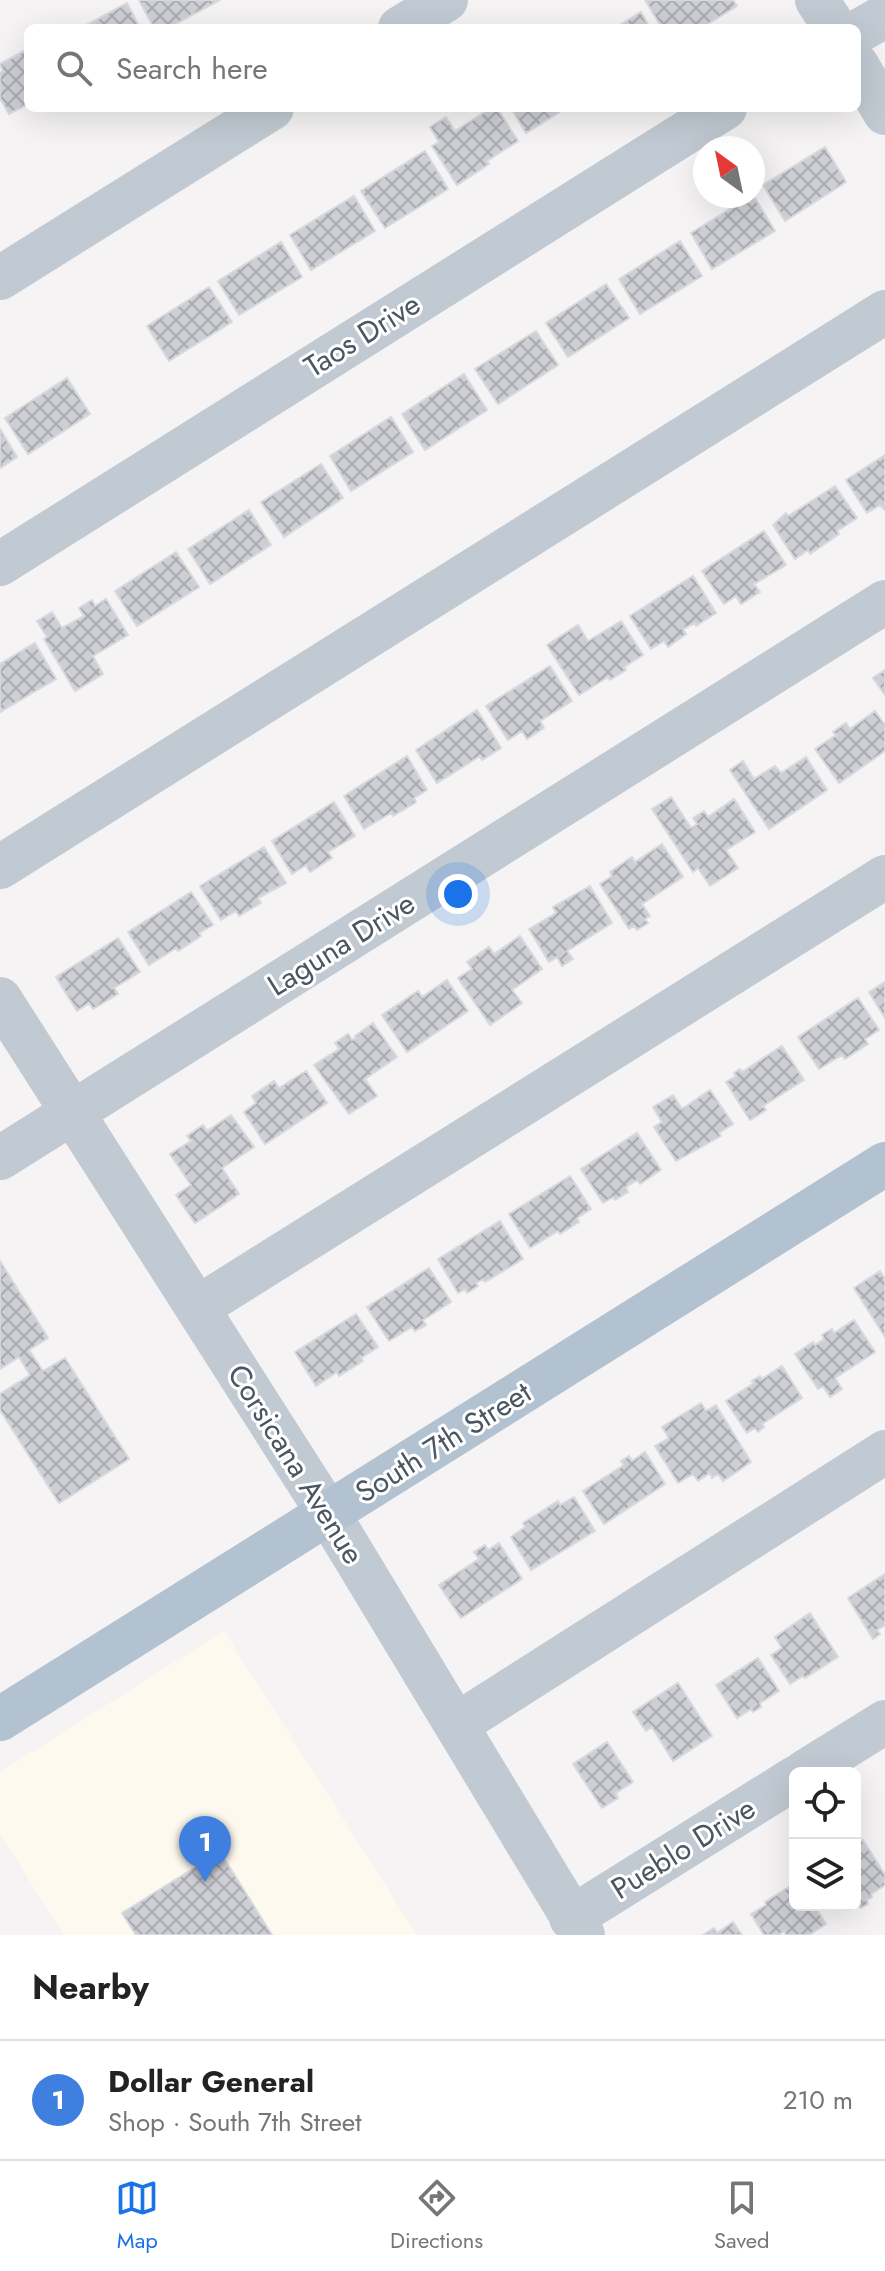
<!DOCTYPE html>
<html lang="en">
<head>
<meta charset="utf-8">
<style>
	:root { --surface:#fff; --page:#f6f6f6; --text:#222; --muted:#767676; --line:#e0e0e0; --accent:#1a73e8 }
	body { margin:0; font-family:Jost,sans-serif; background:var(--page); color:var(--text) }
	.controls { position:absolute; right:24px; bottom:24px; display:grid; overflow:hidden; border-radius:12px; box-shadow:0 8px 32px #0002 }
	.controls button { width:72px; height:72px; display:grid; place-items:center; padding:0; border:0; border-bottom:2px solid var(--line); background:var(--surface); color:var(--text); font:40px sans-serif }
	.compass { position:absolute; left:693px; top:136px; width:72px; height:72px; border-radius:50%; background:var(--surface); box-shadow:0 8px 32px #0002; rotate:327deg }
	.you { position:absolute; left:458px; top:894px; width:28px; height:28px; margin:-20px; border:6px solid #fff; border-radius:50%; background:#1a73e8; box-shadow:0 0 0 12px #1a73e833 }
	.badge { display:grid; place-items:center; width:52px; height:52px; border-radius:50%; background:var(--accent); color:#fff; font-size:26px; font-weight:700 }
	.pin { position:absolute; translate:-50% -66px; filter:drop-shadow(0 2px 4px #0008) }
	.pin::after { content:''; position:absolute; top:42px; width:28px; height:24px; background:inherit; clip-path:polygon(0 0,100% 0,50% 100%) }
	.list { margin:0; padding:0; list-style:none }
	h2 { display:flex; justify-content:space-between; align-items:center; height:104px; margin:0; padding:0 32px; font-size:34px }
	h2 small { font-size:26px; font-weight:400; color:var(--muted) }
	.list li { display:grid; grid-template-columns:52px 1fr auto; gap:24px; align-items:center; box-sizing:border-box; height:120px; padding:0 32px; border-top:2px solid var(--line) }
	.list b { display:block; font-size:30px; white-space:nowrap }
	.list p { margin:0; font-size:26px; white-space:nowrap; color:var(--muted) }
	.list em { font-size:26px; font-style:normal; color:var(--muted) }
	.icon { flex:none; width:44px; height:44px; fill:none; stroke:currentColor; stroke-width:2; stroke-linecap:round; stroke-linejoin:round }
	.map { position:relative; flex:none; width:885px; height:1935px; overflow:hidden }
	.search { position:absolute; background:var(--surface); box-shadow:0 8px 32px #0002; left:24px; right:24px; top:24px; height:88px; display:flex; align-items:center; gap:20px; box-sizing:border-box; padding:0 28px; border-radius:12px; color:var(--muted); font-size:30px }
	.sheet { height:224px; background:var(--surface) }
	nav { display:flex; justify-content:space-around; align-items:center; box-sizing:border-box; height:112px; border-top:2px solid var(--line); background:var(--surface); font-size:22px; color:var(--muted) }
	nav a { display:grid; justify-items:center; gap:4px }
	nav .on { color:var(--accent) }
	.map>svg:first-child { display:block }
	.commercial { fill:#fdf9ef }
	.building { fill:url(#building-cross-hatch); stroke:#d7d9de; stroke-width:2 }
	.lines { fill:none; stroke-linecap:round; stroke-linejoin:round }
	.minor { stroke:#c1cad2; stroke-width:44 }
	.major { stroke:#b3c2d1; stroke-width:44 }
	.labels { text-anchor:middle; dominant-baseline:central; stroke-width:6; stroke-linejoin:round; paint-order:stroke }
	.street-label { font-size:30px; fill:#4a5661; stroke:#fff }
</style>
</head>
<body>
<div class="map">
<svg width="885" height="1935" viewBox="0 0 885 1935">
	<defs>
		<pattern id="building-cross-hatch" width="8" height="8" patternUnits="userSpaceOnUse" patternTransform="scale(2)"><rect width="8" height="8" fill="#cdcfd5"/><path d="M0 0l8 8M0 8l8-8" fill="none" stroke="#a8abb0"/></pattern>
	</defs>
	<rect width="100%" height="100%" fill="#f5f3f3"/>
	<path class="commercial" d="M 224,1631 L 417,1935 L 64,1935 L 0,1834 L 0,1772 Z"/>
	<path class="building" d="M 139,0 L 220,0 L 168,28 L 154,28 Z
		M 645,0 L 733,0 L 737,6 L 701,28 L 662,28 Z
		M 127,3 L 140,28 L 81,28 Z
		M 641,12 L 650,28 L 615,28 Z
		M 24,51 L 28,55 L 28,104 L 9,114 L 0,98 L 0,73 L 3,71 L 0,64 Z
		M 491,108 L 497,108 L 518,141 L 487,161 L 489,164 L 457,185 L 432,146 L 439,142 L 430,127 L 446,117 L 455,131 Z
		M 511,108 L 566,108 L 526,133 Z
		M 825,147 L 846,182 L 785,221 L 763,185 Z
		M 425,151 L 448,189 L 385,228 L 361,191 Z
		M 753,195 L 775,231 L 712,269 L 691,233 Z
		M 354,196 L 375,231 L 311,270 L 290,235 Z
		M 680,241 L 702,276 L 640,314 L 619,279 Z
		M 281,242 L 302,277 L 239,315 L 218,281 Z
		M 606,284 L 629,318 L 568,357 L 546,323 Z
		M 209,287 L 232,322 L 169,361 L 147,326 Z
		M 536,331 L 558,365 L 498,404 L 475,369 Z
		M 464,374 L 487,410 L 425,450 L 402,414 Z
		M 67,378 L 90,414 L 28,454 L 5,418 Z
		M 391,417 L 413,452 L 351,491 L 330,456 Z
		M 0,429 L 17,457 L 0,468 Z
		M 885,455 L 885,510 L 880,505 L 867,513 L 846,480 Z
		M 321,464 L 343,498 L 284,537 L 261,502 Z
		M 835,486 L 857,518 L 837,531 L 839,534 L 810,554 L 808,550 L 795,559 L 773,525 L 786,513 L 788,516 Z
		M 249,510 L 271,545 L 210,584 L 188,549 Z
		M 764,531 L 786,565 L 754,584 L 760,592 L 741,604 L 736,596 L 724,604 L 702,571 Z
		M 176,552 L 199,587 L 137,626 L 115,591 Z
		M 693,576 L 716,613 L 696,626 L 695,623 L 683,629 L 686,634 L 668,647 L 664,641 L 651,649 L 630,616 Z
		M 106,599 L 128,635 L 93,656 L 103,674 L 75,691 L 44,639 L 47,637 L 37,621 L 52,612 L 62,628 L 84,616 L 79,608 L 92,600 L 95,606 Z
		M 621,621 L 643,655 L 624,667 L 626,670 L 610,680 L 608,677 L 579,695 L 547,645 L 578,625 L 588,641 Z
		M 35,643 L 56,679 L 0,712 L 0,664 Z
		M 550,666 L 572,701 L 540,721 L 544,728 L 527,739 L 522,731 L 508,740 L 486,706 Z
		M 885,670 L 885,695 L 873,678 Z
		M 477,710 L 501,748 L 482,760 L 480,756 L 437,783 L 416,750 Z
		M 875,711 L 885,725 L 885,751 L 839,783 L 815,749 L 836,735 L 833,732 L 846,723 L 850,729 Z
		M 407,756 L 427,790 L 414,798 L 416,802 L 393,816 L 391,813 L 364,829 L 344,796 Z
		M 806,757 L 827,790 L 769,829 L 730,770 L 743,761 L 754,779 L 775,766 L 781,773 Z
		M 671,797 L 691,828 L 697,824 L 693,818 L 704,811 L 708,817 L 734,799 L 755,832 L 726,850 L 738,868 L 710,886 L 698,868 L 693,872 L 652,809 Z
		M 334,802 L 355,836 L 328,852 L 332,858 L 310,872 L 306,865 L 292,874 L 272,841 Z
		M 662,844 L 683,877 L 642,904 L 650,916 L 645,919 L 648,923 L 637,930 L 634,926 L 629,929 L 600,884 L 612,876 L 610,872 L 632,857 L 635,862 Z
		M 264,847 L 286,883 L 258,898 L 261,903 L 239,916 L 236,911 L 221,920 L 200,886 Z
		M 590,886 L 612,923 L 567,951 L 573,959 L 562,966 L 557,957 L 549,962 L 529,929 L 556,913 L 553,907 Z
		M 191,892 L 213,925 L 199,933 L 201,936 L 178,951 L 176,948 L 149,965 L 128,932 Z
		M 520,936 L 542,969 L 512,990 L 522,1003 L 490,1025 L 458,978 L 472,969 L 467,962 L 489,947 L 494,954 Z
		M 118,938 L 140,972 L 114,988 L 118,994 L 93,1009 L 89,1003 L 77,1011 L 56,977 Z
		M 447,980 L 468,1011 L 407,1052 L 382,1015 L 418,991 L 422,997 Z
		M 885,982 L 885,1018 L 869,992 Z
		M 858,998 L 879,1030 L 865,1039 L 868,1044 L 845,1059 L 842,1055 L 819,1069 L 798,1037 Z
		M 373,1023 L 397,1057 L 365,1079 L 377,1096 L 349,1114 L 314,1065 L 339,1049 L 335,1043 L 348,1034 L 352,1040 L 356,1038 L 355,1036 Z
		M 782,1046 L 804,1080 L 763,1106 L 766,1110 L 750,1120 L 726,1082 L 736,1076 L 734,1073 L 740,1069 L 742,1072 Z
		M 306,1071 L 327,1103 L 265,1144 L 244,1112 L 256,1103 L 252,1096 L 274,1081 L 279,1088 Z
		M 710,1090 L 733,1124 L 719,1133 L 721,1136 L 676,1161 L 654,1127 L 662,1122 L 653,1107 L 673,1095 L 682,1109 Z
		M 231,1115 L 254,1147 L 222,1168 L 239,1194 L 195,1223 L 176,1195 L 191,1185 L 170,1154 L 191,1141 L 187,1136 L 203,1125 L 207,1131 Z
		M 637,1133 L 661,1170 L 640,1184 L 637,1180 L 626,1187 L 628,1192 L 615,1200 L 613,1197 L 603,1203 L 581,1169 Z
		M 570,1176 L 591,1209 L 577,1218 L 579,1222 L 560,1234 L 558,1231 L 530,1248 L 509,1214 Z
		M 500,1221 L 523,1259 L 485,1282 L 483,1279 L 476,1283 L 478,1286 L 467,1293 L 465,1289 L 458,1293 L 438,1259 Z
		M 0,1261 L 48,1338 L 29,1350 L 43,1371 L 65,1358 L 129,1459 L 59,1503 L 0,1410 L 0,1394 L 30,1375 L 19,1357 L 0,1369 Z
		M 429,1268 L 451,1302 L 423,1320 L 426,1325 L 415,1331 L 412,1327 L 389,1341 L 367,1307 Z
		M 880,1271 L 885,1279 L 885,1337 L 854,1288 Z
		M 356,1314 L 378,1347 L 361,1358 L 363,1361 L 339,1376 L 337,1372 L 316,1386 L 295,1352 Z
		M 854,1320 L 875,1352 L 835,1378 L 842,1389 L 830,1397 L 823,1386 L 818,1389 L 795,1354 L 813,1342 L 815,1345 L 824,1339 L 822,1335 L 832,1329 L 834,1333 Z
		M 782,1366 L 802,1398 L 762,1424 L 764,1427 L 758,1432 L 755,1428 L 747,1433 L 726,1401 L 754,1383 L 752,1381 L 760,1376 L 762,1379 Z
		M 701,1403 L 706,1411 L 716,1405 L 751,1462 L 723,1481 L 718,1474 L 712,1478 L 710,1473 L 698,1481 L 693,1474 L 678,1483 L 655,1446 L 669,1438 L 662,1427 Z
		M 645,1452 L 665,1484 L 604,1524 L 583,1491 L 624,1465 L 621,1461 L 629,1456 L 632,1461 Z
		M 574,1497 L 595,1531 L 531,1570 L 511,1537 L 525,1527 L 523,1523 L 558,1501 L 560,1505 Z
		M 499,1543 L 522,1579 L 461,1618 L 439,1585 L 479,1559 L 474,1552 L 485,1545 L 488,1550 Z
		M 885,1574 L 885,1625 L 877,1630 L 880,1634 L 873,1639 L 848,1598 Z
		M 810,1613 L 838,1657 L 805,1678 L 803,1676 L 790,1684 L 771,1655 L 782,1648 L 775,1637 Z
		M 758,1658 L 779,1691 L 760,1703 L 761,1707 L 753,1712 L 751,1709 L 737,1718 L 716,1685 Z
		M 678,1683 L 712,1736 L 673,1761 L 652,1727 L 646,1731 L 633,1712 Z
		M 607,1742 L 633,1782 L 616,1793 L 618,1798 L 602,1808 L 573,1764 Z
		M 863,1840 L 885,1875 L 885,1885 L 871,1894 L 872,1897 L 867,1900 L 868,1904 L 861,1908 L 855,1902 L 855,1845 Z
		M 220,1852 L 272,1935 L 136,1935 L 122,1913 Z
		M 795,1883 L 795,1905 L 814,1905 L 826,1924 L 809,1935 L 786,1935 L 784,1931 L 779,1935 L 764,1935 L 751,1914 L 766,1905 L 765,1902 Z
		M 733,1922 L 742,1935 L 703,1935 L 714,1928 L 717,1933 Z"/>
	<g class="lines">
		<path class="minor" d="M 817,0 L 835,28
			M 400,28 L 446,0
			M 857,32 L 885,16
			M 857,65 L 885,113
			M 0,278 L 272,108
			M 0,564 L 725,108
			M 0,867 L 885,312
			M 0,999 L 328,1513 L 583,1935
			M 0,1158 L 885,602
			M 197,1308 L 885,877
			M 456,1725 L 885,1452
			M 803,1773 L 885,1722
			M 571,1918 L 795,1778"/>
		<path class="major" d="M 0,1719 L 885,1164"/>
	</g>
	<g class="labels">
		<g class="street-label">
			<text transform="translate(362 335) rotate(-32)">Taos Drive</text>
			<text transform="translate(341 944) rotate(-32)">Laguna Drive</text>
			<text transform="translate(443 1442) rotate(-32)">South 7th Street</text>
			<text transform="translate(296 1464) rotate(58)">Corsicana Avenue</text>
			<text transform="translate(683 1848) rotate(-32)">Pueblo Drive</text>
		</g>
	</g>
</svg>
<div class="controls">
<button><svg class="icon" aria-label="locate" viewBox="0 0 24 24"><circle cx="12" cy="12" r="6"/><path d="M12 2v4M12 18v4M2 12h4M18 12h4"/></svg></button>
<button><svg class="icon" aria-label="layers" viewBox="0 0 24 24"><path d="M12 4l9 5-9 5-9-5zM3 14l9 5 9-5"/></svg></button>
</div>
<svg class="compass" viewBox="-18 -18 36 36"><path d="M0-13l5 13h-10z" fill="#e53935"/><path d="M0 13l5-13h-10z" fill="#767676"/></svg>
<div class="you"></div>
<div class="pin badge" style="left:205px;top:1882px;background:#3f7fe0">1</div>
<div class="search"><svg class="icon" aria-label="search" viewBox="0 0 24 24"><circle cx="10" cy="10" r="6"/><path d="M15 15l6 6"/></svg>Search here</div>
</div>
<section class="sheet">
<h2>Nearby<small></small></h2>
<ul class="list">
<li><span class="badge" style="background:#3f7fe0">1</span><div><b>Dollar General</b><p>Shop · South 7th Street</p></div><em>210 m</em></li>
</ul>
</section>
<nav>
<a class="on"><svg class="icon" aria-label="map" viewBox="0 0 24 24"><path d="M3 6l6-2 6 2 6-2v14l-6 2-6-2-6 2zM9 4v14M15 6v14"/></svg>Map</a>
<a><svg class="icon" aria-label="directions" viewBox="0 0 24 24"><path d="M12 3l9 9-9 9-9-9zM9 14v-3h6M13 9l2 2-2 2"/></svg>Directions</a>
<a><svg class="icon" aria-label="saved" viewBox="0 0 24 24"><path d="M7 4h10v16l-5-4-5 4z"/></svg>Saved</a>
</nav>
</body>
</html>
